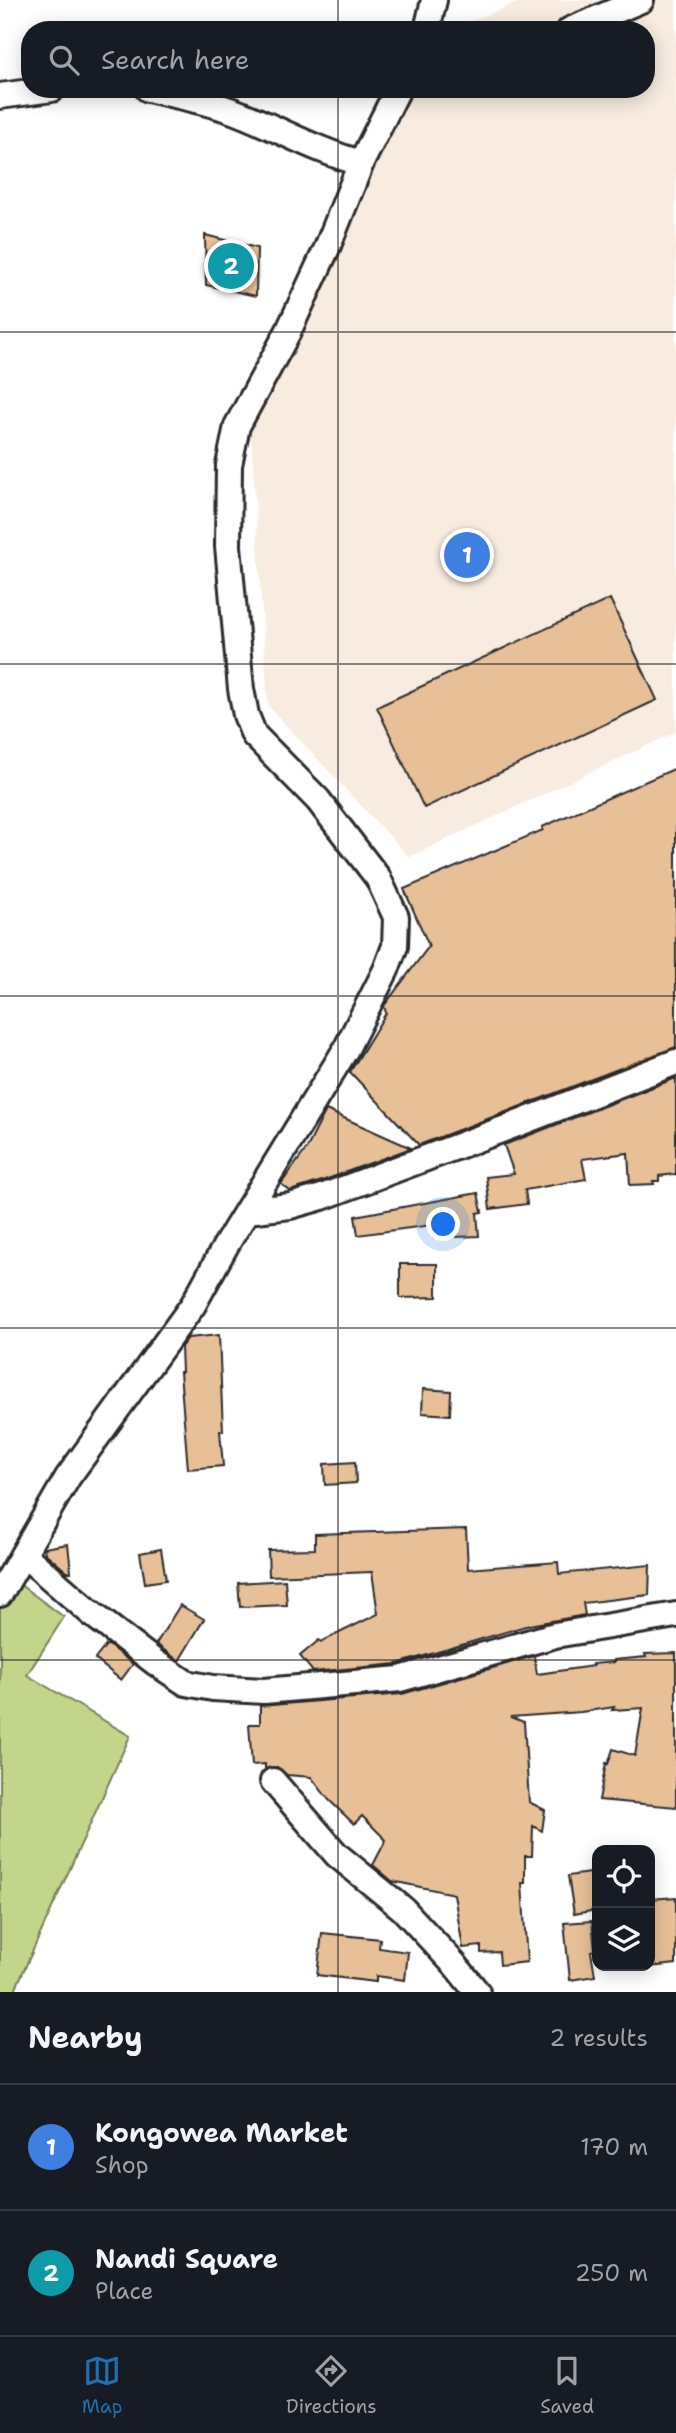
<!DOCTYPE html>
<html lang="en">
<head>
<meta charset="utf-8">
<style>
	:root { --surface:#171b24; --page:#20242c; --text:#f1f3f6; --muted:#9ea1a6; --line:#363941; --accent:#1f6fb2 }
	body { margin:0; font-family:"Shantell Sans",sans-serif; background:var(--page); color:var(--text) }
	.controls { position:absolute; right:21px; bottom:21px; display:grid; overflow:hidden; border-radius:14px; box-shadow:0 4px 18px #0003 }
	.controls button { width:63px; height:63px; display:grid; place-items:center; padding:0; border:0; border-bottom:2px solid var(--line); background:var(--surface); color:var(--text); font:35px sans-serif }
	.you { position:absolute; left:444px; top:1225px; width:24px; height:24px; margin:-18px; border:5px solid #fff; border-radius:50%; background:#1a73e8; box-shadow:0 0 0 10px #1a73e833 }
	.badge { display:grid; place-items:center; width:46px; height:46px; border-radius:50%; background:var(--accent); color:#fff; font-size:23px; font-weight:700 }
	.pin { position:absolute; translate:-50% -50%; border:4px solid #fff; box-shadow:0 2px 7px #0006 }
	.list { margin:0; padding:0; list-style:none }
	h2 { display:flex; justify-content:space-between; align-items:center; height:91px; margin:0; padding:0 28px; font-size:30px }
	h2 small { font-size:23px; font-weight:400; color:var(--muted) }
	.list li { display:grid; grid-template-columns:46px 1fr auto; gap:21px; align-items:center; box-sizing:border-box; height:126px; padding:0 28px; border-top:2px solid var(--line) }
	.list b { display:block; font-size:26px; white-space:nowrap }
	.list p { margin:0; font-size:23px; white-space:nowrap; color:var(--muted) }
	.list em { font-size:23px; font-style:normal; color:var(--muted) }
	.icon { flex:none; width:38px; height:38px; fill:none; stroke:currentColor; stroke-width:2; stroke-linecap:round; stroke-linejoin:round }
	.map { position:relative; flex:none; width:676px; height:1992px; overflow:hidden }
	.search { position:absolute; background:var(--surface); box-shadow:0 4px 18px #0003; left:21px; right:21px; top:21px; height:77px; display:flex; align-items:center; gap:18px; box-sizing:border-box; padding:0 24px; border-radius:28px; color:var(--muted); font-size:26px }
	.sheet { height:343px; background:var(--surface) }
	nav { display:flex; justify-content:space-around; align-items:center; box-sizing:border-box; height:98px; border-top:2px solid var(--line); background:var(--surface); font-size:19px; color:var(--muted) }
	nav a { display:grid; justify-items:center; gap:4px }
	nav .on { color:var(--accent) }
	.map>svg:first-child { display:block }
	.built { fill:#f8ece0 }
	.green { fill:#c3d58a; stroke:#77805a; stroke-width:2 }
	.building { fill:#e7c098; stroke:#2b2b2b; stroke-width:2 }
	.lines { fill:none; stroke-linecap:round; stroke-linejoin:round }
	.street-casing { stroke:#2b2b2b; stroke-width:30 }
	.street { stroke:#fff; stroke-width:24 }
	.grid { fill:none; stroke:#2b2b2b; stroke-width:2; stroke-opacity:0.55 }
</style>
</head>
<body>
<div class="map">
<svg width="676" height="1992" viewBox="0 0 676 1992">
	<rect width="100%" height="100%" fill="#fff"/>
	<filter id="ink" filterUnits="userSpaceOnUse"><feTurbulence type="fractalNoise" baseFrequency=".0143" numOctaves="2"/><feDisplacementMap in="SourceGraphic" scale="14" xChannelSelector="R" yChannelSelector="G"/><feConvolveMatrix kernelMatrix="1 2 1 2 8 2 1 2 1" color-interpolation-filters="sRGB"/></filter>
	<g filter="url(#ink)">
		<path class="built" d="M 524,0 L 676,0 L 676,732 L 409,857 L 268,706 L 249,404 L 404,89 L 646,89 L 646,30 L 449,30 Z"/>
		<path class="green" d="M 0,1570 L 64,1617 L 27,1675 L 130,1736 L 14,1992 L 0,1992 Z"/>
		<path class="building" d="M 205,235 L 257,248 L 256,296 L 206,285 Z
			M 610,599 L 657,700 L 424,808 L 377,707 Z
			M 676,768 L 676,1047 L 419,1145 L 350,1072 L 386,1013 L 384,1006 L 429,946 L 404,889 L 543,830 L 542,827 Z
			M 676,1078 L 676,1174 L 659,1176 L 659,1181 L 653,1181 L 654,1184 L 630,1185 L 628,1153 L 582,1159 L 586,1179 L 525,1190 L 527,1204 L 490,1209 L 486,1177 L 514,1174 L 504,1145 Z
			M 326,1110 L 411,1148 L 322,1181 L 290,1191 L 281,1184 L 307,1148 Z
			M 478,1193 L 482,1212 L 477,1213 L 479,1236 L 456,1237 L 455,1222 L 358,1235 L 355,1216 Z
			M 400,1264 L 437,1264 L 437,1297 L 400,1298 Z
			M 219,1335 L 223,1431 L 220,1431 L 223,1466 L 188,1469 L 180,1372 L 182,1372 L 181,1347 L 188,1338 Z
			M 423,1389 L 451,1391 L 450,1415 L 422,1413 Z
			M 355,1462 L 356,1483 L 325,1485 L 324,1464 Z
			M 466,1529 L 468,1569 L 558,1562 L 559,1574 L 650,1565 L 649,1595 L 583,1603 L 585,1615 L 529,1625 L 397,1664 L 313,1672 L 300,1656 L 319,1640 L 321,1642 L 378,1614 L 372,1572 L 269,1576 L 268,1550 L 315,1549 L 315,1534 Z
			M 68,1544 L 71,1572 L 67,1572 L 45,1553 L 44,1548 Z
			M 161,1549 L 166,1580 L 145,1583 L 140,1553 Z
			M 285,1580 L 287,1605 L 240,1607 L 238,1583 Z
			M 180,1605 L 204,1619 L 179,1661 L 156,1644 Z
			M 107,1644 L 133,1664 L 121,1680 L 95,1659 Z
			M 676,1653 L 676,1807 L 599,1800 L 606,1763 L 608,1764 L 613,1749 L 635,1756 L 643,1708 L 612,1710 L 614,1707 L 581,1712 L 510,1717 L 524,1722 L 529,1802 L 545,1810 L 542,1831 L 533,1826 L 532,1856 L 525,1856 L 525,1883 L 522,1883 L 527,1962 L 500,1965 L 499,1952 L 481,1953 L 481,1946 L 463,1948 L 454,1894 L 392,1881 L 373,1865 L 386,1840 L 362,1816 L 354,1824 L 329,1800 L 311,1777 L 287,1775 L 277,1767 L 265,1769 L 265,1764 L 252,1765 L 249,1724 L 260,1724 L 260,1706 L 402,1694 L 534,1656 L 537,1674 L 593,1666 L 592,1664 L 614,1662 L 614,1660 L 646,1657 L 645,1654 Z
			M 597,1872 L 597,1910 L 574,1914 L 568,1876 Z
			M 676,1897 L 676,1964 L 650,1967 L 650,1899 Z
			M 592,1921 L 595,1950 L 591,1951 L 595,1976 L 570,1980 L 564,1923 Z
			M 322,1933 L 380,1939 L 379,1948 L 408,1952 L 405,1980 L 376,1976 L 376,1982 L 317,1975 Z"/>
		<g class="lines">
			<defs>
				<path id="street" d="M 427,30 L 434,0
					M 570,30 L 641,0
					M 148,89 C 177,96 206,101 233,111 C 276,127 316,151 361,163 L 398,89
					M 0,96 L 52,89
					M 247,1211 L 290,1206 L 322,1197 L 517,1124 L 676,1062
					M 23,1554 L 91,1613 L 156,1663 L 186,1683 L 213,1688 L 264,1691 L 400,1679 L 555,1635 L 676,1615
					M 0,1594 L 68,1477 L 193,1305 L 226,1245 L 346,1049 L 386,970 L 395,946 L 396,917 L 378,878 L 318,800 L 254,735 L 246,715 L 241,689 L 228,546 L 229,465 L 237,426 L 288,332 L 327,248 L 361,163
					M 273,1781 L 337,1855 L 403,1909 L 455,1965 L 477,1992"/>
			</defs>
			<use href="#street" class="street-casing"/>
			<use href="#street" class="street"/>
		</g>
	</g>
	<path class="grid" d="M 338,0 L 338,30M 338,89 L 338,1992M 0,332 L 676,332M 0,664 L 676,664M 0,996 L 676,996M 0,1328 L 676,1328M 0,1660 L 676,1660"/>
</svg>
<div class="controls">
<button><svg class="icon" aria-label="locate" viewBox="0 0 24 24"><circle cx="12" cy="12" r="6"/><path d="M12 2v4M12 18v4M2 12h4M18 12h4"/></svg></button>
<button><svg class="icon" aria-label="layers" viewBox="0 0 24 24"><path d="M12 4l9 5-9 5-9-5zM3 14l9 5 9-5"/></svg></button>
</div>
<div class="you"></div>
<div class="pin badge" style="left:467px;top:555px;background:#3f7fe0">1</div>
<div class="pin badge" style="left:231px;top:266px;background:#0f9aa8">2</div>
<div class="search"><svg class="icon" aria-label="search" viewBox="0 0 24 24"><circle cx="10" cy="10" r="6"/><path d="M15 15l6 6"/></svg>Search here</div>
</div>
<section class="sheet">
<h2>Nearby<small>2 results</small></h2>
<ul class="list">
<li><span class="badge" style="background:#3f7fe0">1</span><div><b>Kongowea Market</b><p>Shop</p></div><em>170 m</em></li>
<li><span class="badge" style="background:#0f9aa8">2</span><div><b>Nandi Square</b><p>Place</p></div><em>250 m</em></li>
</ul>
</section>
<nav>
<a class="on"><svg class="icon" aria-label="map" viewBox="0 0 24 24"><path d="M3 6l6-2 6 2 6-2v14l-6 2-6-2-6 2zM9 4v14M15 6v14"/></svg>Map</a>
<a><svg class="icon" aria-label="directions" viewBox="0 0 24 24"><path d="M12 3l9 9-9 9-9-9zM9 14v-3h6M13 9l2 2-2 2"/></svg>Directions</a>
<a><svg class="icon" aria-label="saved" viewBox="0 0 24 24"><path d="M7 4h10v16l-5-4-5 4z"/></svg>Saved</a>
</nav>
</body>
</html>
